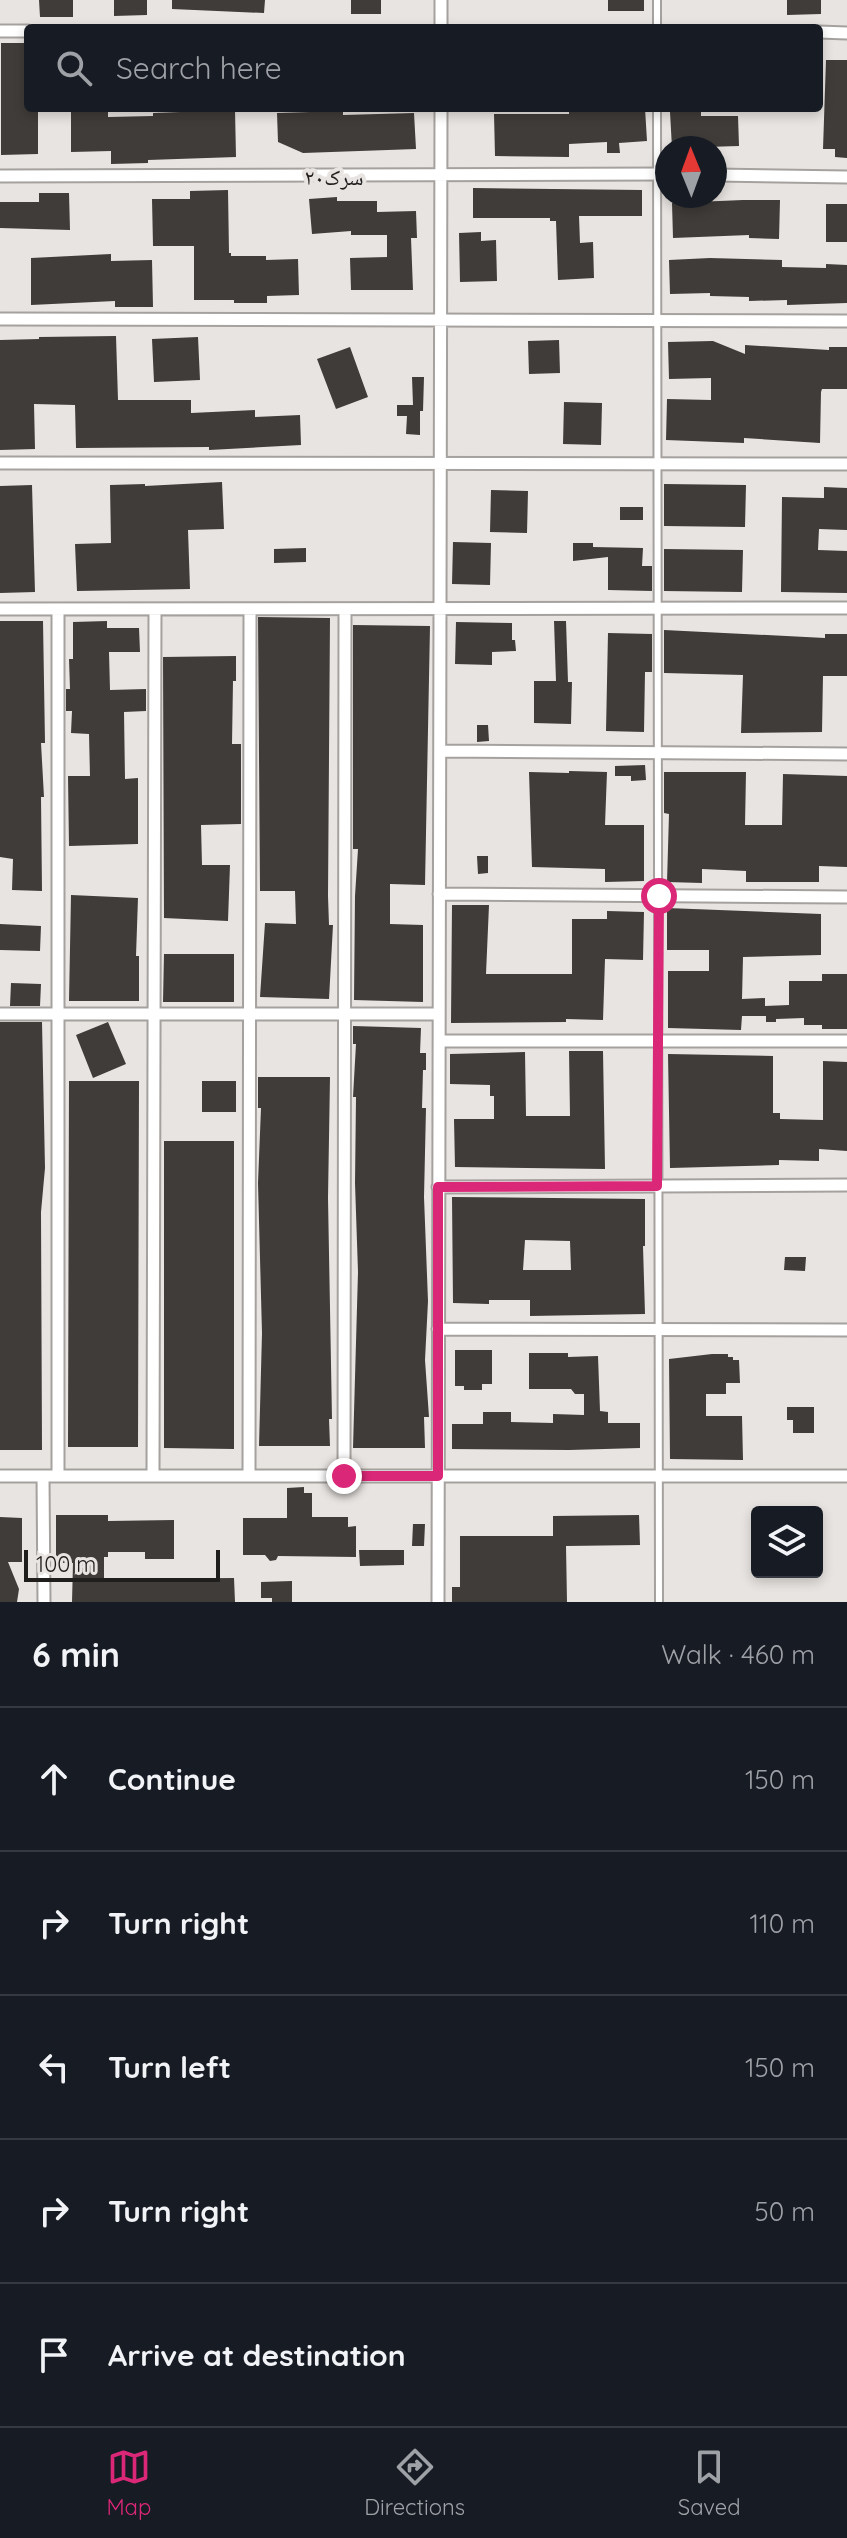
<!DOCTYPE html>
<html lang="en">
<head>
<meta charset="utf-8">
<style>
	:root { --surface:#171b24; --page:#242831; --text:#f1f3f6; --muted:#9ea1a6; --line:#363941; --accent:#db2777 }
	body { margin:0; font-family:Quicksand,"Noto Naskh Arabic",sans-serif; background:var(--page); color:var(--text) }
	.controls { position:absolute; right:24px; bottom:24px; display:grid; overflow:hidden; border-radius:8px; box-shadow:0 4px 12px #0003 }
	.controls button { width:72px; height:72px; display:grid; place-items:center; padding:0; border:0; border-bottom:2px solid var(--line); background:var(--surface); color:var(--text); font:40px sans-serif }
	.compass { position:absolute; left:655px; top:136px; width:72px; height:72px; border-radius:50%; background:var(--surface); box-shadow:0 4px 12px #0003; rotate:359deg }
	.scale { position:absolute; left:24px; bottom:20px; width:196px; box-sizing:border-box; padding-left:8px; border:4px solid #201e1d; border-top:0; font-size:22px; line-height:28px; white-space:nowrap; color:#201e1d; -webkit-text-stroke:6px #e8e4e1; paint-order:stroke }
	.stop { position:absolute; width:24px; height:24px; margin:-18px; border:6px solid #db2777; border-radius:50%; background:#fff }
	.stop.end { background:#db2777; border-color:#fff; box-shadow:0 2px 8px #0008 }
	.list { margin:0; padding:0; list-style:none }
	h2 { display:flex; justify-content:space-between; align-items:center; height:104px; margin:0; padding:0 32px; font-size:34px }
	h2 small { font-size:26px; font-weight:400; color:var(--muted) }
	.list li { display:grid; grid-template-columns:52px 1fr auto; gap:24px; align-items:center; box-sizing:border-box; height:144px; padding:0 32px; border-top:2px solid var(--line) }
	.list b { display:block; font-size:30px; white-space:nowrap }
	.list em { font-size:26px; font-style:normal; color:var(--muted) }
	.icon { flex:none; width:44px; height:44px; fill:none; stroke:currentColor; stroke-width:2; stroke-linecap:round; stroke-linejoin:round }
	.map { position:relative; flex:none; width:847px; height:1602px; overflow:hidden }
	.search { position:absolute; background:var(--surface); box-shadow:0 4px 12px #0003; left:24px; right:24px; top:24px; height:88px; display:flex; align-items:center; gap:20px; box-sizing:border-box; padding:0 28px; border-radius:8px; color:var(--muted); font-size:30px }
	.sheet { height:824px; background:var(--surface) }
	nav { display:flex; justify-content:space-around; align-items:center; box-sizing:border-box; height:112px; border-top:2px solid var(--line); background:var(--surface); font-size:22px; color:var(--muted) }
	nav a { display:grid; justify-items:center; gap:4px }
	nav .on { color:var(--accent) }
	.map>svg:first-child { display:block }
	.building { fill:#3f3c39; fill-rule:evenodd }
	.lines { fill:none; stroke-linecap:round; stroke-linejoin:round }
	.lane-casing { stroke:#a5a19e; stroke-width:10 }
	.street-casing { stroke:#a5a19e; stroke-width:15 }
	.lane { stroke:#fff; stroke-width:6 }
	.street { stroke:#fff; stroke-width:11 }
	.route { stroke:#db2777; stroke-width:10 }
	.labels { text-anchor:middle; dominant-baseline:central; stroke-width:8; stroke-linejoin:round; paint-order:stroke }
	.street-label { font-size:22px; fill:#201e1d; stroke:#e8e4e1 }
</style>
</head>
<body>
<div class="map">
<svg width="847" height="1602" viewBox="0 0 847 1602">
	<rect width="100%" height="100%" fill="#e8e4e1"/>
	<path class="building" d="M 39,0 L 73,0 L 73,17 L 40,17 Z
		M 114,0 L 147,0 L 147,15 L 114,16 Z
		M 172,0 L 265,0 L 264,13 L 172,9 Z
		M 351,0 L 381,0 L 381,14 L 351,14 Z
		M 608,0 L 644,0 L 644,11 L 608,11 Z
		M 787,0 L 821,0 L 821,14 L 787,15 Z
		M 1,43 L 28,43 L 28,108 L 38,108 L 38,154 L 1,155 Z
		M 826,60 L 847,60 L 847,158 L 835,157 L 835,149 L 823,149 Z
		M 71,108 L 108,108 L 108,117 L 153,116 L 153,113 L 235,110 L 236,157 L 148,160 L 148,163 L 111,164 L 111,151 L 71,152 Z
		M 569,108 L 645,108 L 647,141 L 619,143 L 620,153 L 607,153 L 607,142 L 569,144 L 569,157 L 495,156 L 494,114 L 569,114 Z
		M 343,111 L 343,115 L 414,113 L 416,149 L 303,153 L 278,142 L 277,113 Z
		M 701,111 L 701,116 L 738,116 L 739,146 L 672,148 L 670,112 Z
		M 473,188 L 642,190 L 642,216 L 579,216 L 580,243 L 593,242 L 594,278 L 558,280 L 556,221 L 550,221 L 550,218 L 473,218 Z
		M 228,190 L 229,253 L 231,253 L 231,256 L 266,256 L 266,260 L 298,259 L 299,295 L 267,296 L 267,303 L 234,303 L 234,300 L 194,300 L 194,246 L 153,246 L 152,199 L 190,199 L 190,191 Z
		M 39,193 L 69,193 L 70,230 L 0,228 L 0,202 L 39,202 Z
		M 337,197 L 337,201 L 377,201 L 377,212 L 416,211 L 417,238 L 411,238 L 413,290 L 351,290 L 350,258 L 387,257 L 387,235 L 351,235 L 351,231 L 312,234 L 309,199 Z
		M 743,200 L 780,200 L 779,239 L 749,238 L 749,235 L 673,238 L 672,203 Z
		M 826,204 L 847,204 L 847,242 L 826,242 Z
		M 481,232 L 481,241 L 496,240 L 497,281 L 460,282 L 459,233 Z
		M 111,254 L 111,261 L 152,260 L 153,307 L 115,307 L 115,301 L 31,305 L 31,258 Z
		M 710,258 L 782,260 L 782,267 L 826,268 L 826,264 L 847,265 L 847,303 L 787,305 L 787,300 L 749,301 L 749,297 L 710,296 L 710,293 L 670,294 L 669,260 Z
		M 116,336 L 118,400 L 191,400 L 191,413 L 255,410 L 255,417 L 300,415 L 301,445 L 209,450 L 209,447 L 76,448 L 75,405 L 34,404 L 35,449 L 0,450 L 0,340 L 39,339 L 39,337 Z
		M 198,337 L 200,380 L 154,382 L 152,339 Z
		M 559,340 L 560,373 L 529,374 L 528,341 Z
		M 713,341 L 745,354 L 745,345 L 829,350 L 829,347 L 847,347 L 847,389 L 822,389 L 821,392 L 820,443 L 744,438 L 744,443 L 666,440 L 667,399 L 711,400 L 711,378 L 669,379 L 668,342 Z
		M 350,347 L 368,397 L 336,409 L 317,359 Z
		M 412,377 L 424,377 L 423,411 L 420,411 L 420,435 L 406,434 L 407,416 L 397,416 L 397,405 L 413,405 Z
		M 564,402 L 602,403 L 601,445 L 563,444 Z
		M 222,482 L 224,529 L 188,530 L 190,589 L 77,591 L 75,544 L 111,543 L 110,485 L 145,484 L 145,486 Z
		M 664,484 L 746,485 L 745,527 L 664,526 Z
		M 32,485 L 35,592 L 0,593 L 0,486 Z
		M 824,487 L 847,488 L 847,530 L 819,529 L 818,550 L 847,551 L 847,593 L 781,592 L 782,497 L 824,498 Z
		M 491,490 L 528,491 L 527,533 L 490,532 Z
		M 620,507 L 643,507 L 643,520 L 620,520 Z
		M 453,542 L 491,543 L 490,585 L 452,584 Z
		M 573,543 L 593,543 L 593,547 L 643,548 L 642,566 L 652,566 L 652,591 L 608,590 L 608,557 L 573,561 Z
		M 306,548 L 306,562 L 274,563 L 274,549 Z
		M 664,549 L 743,550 L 742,592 L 664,591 Z
		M 258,617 L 330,618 L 328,896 L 329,925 L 333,925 L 329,999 L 260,997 L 265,923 L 296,924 L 295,891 L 260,891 Z
		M 0,621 L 43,621 L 45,743 L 41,743 L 44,797 L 41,797 L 42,891 L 12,890 L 13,859 L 0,857 Z
		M 107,621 L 107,628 L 139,628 L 140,652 L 109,652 L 110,690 L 146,689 L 146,711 L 124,712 L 125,779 L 138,778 L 138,844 L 69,846 L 68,776 L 90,776 L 89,734 L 71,733 L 72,711 L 66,711 L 66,689 L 70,689 L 69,659 L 73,659 L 73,622 Z
		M 554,621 L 566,621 L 568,682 L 572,682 L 571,724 L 534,723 L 534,681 L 556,681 Z
		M 456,622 L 512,623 L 512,640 L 515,640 L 516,651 L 492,652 L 492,665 L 455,664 Z
		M 353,625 L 430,626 L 425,885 L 390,884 L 390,924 L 423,925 L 423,1002 L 354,1000 L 355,896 L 358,849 L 353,849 Z
		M 664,630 L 825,638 L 825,634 L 847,634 L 847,676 L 823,676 L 822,732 L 741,733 L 743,675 L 664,673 Z
		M 608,633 L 652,634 L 652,672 L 645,672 L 644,732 L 606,731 Z
		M 236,656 L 236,681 L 233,681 L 232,744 L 241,744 L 241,824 L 201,825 L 202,865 L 230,865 L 228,921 L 164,918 L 163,657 Z
		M 477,725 L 488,725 L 489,741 L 477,742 Z
		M 645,765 L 646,780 L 631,781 L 631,776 L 615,776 L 615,766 Z
		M 569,771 L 607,772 L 605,825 L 644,825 L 644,881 L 605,882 L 605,869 L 532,867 L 529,772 L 569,773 Z
		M 664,772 L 746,772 L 745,825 L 782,825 L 783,774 L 847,776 L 847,867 L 819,866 L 819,882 L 746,882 L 746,871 L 702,869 L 702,883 L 667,882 L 669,814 L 664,813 Z
		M 477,856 L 488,856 L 488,873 L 478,874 Z
		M 71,895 L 138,898 L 136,956 L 139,956 L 139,1001 L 69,1001 Z
		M 452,905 L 489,905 L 486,974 L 572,974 L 572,919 L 607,919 L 607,911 L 644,912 L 643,960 L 605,959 L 603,1020 L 566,1019 L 566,1022 L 451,1023 Z
		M 667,908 L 821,914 L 821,955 L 743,957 L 742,999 L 765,998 L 765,1006 L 789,1005 L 789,981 L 822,981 L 822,974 L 847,974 L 847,1029 L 822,1029 L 822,1025 L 804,1025 L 804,1018 L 776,1019 L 776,1022 L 766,1022 L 766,1016 L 742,1016 L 741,1030 L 668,1028 L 668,971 L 709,971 L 709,950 L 667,950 Z
		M 0,924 L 41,926 L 40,951 L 0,950 Z
		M 164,954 L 234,954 L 234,1002 L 163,1002 Z
		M 11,983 L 41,984 L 40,1006 L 10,1006 Z
		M 0,1022 L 42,1022 L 45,1168 L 41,1212 L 42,1450 L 0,1450 Z
		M 108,1022 L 126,1064 L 93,1078 L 76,1035 Z
		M 353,1026 L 421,1028 L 420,1053 L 426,1053 L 426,1070 L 423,1070 L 422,1108 L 426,1108 L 424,1197 L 428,1301 L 425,1360 L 429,1417 L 424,1417 L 425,1448 L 353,1448 L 358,1272 L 355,1183 L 356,1097 L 353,1097 L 356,1044 L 353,1044 Z
		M 569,1051 L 603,1051 L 605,1169 L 455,1167 L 454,1119 L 494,1119 L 494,1096 L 490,1096 L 490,1085 L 450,1084 L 450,1054 L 525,1052 L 526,1116 L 570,1116 Z
		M 668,1054 L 773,1056 L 773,1113 L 780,1113 L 780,1119 L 823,1120 L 823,1061 L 847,1062 L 847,1151 L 819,1149 L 819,1161 L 779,1160 L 779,1165 L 670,1168 Z
		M 258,1077 L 330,1077 L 328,1198 L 332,1419 L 329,1419 L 330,1446 L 259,1446 L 262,1333 L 258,1183 L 261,1108 L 258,1108 Z
		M 69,1081 L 139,1081 L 138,1447 L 68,1447 Z
		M 202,1081 L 236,1081 L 236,1112 L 202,1112 Z
		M 164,1141 L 234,1141 L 234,1449 L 164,1448 Z
		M 452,1197 L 645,1199 L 645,1246 L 643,1246 L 645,1314 L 530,1316 L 530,1300 L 489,1300 L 489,1304 L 453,1303 ZM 525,1240 L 570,1241 L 571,1270 L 523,1270 Z
		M 785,1257 L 806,1257 L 805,1271 L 784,1270 Z
		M 455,1350 L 492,1350 L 492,1384 L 482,1384 L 482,1390 L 464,1390 L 464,1386 L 455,1386 Z
		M 529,1353 L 568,1353 L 568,1357 L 598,1356 L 600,1411 L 608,1412 L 608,1423 L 640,1423 L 640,1448 L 569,1450 L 452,1449 L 452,1424 L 483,1424 L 483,1412 L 511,1412 L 511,1422 L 553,1423 L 553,1414 L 584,1415 L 584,1394 L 575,1394 L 571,1389 L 529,1389 Z
		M 712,1354 L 728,1354 L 728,1357 L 733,1357 L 733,1360 L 739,1360 L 740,1383 L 726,1383 L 726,1394 L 706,1394 L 706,1416 L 742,1416 L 743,1460 L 670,1459 L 669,1359 Z
		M 787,1407 L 814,1407 L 814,1433 L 793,1433 L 793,1420 L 787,1420 Z
		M 304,1487 L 304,1493 L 312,1493 L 312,1517 L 348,1517 L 348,1527 L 356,1526 L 356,1557 L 278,1556 L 276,1560 L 270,1561 L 265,1555 L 243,1555 L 243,1518 L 287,1518 L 287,1488 Z
		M 56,1515 L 108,1515 L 108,1521 L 174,1520 L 174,1559 L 145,1559 L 145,1552 L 108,1552 L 108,1557 L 104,1557 L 104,1579 L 234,1578 L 235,1602 L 72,1602 L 73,1563 L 56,1563 Z
		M 639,1515 L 640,1545 L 566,1546 L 567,1602 L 452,1602 L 452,1587 L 460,1587 L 460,1536 L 553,1536 L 553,1516 Z
		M 0,1517 L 22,1518 L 22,1562 L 8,1562 L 19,1589 L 17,1602 L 0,1602 Z
		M 413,1524 L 425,1524 L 424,1546 L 412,1546 Z
		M 359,1550 L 404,1550 L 404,1565 L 360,1566 Z
		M 292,1581 L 292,1602 L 272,1602 L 272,1598 L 261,1598 L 261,1582 Z"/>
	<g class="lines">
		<defs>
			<path id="lane" d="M 657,28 L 657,0
				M 657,108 L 659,1602"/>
			<path id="street" d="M 441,28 L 441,0
				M 0,31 L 28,31
				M 819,32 L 847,33
				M 715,175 L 847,177
				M 0,176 L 667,174
				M 0,319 L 847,321
				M 0,463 L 847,464
				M 0,609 L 847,608
				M 58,609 L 58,1476
				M 440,751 L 847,754
				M 439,894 L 847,897
				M 0,1014 L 439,1014
				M 439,1041 L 847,1041
				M 438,1187 L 847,1185
				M 438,1329 L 847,1330
				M 0,1476 L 847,1476
				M 43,1476 L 44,1602
				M 153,1476 L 155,609
				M 249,1476 L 250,609
				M 344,1476 L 345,609
				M 438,1602 L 441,108"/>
		</defs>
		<use href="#lane" class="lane-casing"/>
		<use href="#street" class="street-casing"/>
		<use href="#lane" class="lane"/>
		<use href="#street" class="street"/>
	</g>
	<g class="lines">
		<path class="route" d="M 344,1476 L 438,1476 L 438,1187 L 657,1186 L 659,896"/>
	</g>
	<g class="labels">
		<g class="street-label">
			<text x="334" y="177">سرک۲۰</text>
		</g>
	</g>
</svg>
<div class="controls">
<button><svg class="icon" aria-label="layers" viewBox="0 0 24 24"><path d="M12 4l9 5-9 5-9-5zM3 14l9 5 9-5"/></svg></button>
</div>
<svg class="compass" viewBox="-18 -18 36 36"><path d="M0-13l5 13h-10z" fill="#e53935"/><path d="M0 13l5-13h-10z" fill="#9ea1a6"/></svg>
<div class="scale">100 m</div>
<div class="stop" style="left:659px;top:896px"></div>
<div class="stop end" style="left:344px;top:1476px"></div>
<div class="search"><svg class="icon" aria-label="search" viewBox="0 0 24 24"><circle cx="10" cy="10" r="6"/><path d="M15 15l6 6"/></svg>Search here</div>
</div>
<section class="sheet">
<h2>6 min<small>Walk · 460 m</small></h2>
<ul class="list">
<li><svg class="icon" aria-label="ahead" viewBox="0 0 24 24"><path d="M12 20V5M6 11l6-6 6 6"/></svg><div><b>Continue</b></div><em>150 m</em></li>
<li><svg class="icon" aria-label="right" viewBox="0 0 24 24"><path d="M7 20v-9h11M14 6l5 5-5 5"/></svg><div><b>Turn right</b></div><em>110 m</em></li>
<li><svg class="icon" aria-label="left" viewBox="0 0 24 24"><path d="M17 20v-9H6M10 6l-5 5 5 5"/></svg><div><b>Turn left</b></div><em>150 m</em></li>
<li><svg class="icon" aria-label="right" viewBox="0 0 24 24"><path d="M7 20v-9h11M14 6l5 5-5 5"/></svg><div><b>Turn right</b></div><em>50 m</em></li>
<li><svg class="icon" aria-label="arrive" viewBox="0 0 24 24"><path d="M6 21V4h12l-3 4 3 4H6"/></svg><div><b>Arrive at destination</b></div></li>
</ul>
</section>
<nav>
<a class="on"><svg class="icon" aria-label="map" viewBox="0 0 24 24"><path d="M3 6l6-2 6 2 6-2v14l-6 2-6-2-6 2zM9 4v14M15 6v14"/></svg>Map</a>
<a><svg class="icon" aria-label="directions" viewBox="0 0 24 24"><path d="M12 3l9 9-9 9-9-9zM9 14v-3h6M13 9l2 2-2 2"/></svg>Directions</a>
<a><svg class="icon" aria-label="saved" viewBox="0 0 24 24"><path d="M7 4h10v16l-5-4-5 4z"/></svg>Saved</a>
</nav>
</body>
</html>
